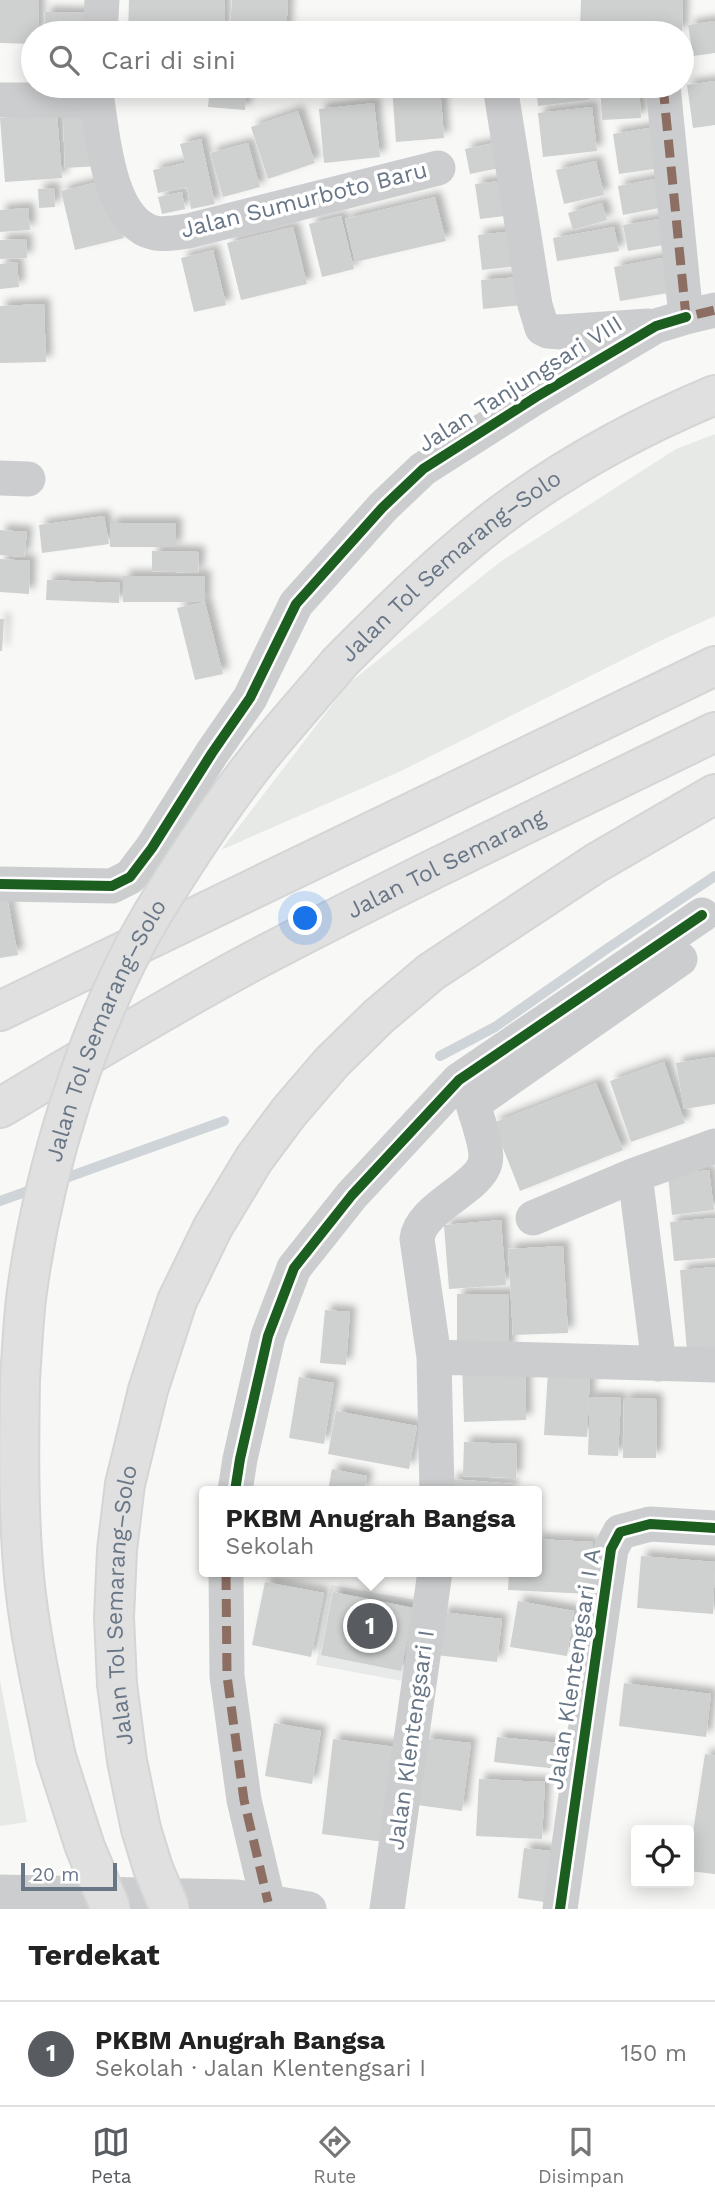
<!DOCTYPE html>
<html lang="id">
<head>
<meta charset="utf-8">
<style>
	:root { --surface:#fff; --page:#f6f6f6; --text:#222; --muted:#767676; --line:#e0e0e0; --accent:#585c61 }
	body { margin:0; font-family:"Work Sans",sans-serif; background:var(--page); color:var(--text) }
	.controls { position:absolute; right:21px; bottom:21px; display:grid; overflow:hidden; border-radius:7px; box-shadow:0 4px 18px #0003 }
	.controls button { width:63px; height:63px; display:grid; place-items:center; padding:0; border:0; border-bottom:2px solid var(--line); background:var(--surface); color:var(--text); font:35px sans-serif }
	.scale { position:absolute; left:21px; bottom:18px; width:96px; box-sizing:border-box; padding-left:7px; border:4px solid #697686; border-top:0; font-size:19px; line-height:24px; white-space:nowrap; color:#697686; -webkit-text-stroke:5px #fff; paint-order:stroke }
	.you { position:absolute; left:306px; top:919px; width:24px; height:24px; margin:-18px; border:5px solid #fff; border-radius:50%; background:#1a73e8; box-shadow:0 0 0 10px #1a73e833 }
	.badge { display:grid; place-items:center; width:46px; height:46px; border-radius:50%; background:var(--accent); color:#fff; font-size:23px; font-weight:700 }
	.pin { position:absolute; translate:-50% -50%; border:4px solid #fff; box-shadow:0 2px 7px #0006 }
	.popup { position:absolute; left:199px; top:1486px; width:343px; height:91px; box-sizing:border-box; display:grid; place-content:center; border-radius:7px; background:var(--surface); filter:drop-shadow(0 2px 5px #0005); font-size:23px; white-space:nowrap; color:var(--muted) }
	.popup b { font-size:26px; color:var(--text) }
	.popup::after { content:''; position:absolute; left:50%; top:100%; margin-left:-14px; border:14px solid transparent; border-top-color:var(--surface) }
	.list { margin:0; padding:0; list-style:none }
	h2 { display:flex; justify-content:space-between; align-items:center; height:91px; margin:0; padding:0 28px; font-size:30px }
	h2 small { font-size:23px; font-weight:400; color:var(--muted) }
	.list li { display:grid; grid-template-columns:46px 1fr auto; gap:21px; align-items:center; box-sizing:border-box; height:105px; padding:0 28px; border-top:2px solid var(--line) }
	.list b { display:block; font-size:26px; white-space:nowrap }
	.list p { margin:0; font-size:23px; white-space:nowrap; color:var(--muted) }
	.list em { font-size:23px; font-style:normal; color:var(--muted) }
	.icon { flex:none; width:38px; height:38px; fill:none; stroke:currentColor; stroke-width:2; stroke-linecap:round; stroke-linejoin:round }
	.map { position:relative; flex:none; width:715px; height:1909px; overflow:hidden }
	.search { position:absolute; background:var(--surface); box-shadow:0 4px 18px #0003; left:21px; right:21px; top:21px; height:77px; display:flex; align-items:center; gap:18px; box-sizing:border-box; padding:0 24px; border-radius:38px; color:var(--muted); font-size:26px }
	.sheet { height:196px; background:var(--surface) }
	nav { display:flex; justify-content:space-around; align-items:center; box-sizing:border-box; height:98px; border-top:2px solid var(--line); background:var(--surface); font-size:19px; color:var(--muted) }
	nav a { display:grid; justify-items:center; gap:4px }
	nav .on { color:var(--accent) }
	.map>svg:first-child { display:block }
	.built { fill:#e8e9e9 }
	.green { fill:#e6e9e5 }
	.lines { fill:none; stroke-linecap:round; stroke-linejoin:round }
	.stream { stroke:#ced4d8; stroke-width:10 }
	.building { fill:#cfd0d0; filter:url(#shadow) }
	.highway-casing { stroke:#d4d5d5; stroke-width:42 }
	.minor { stroke:#cccdce; stroke-width:35 }
	.highway { stroke:#e0e0e1; stroke-width:38 }
	.highway-bridge-casing { stroke:#d4d5d5; stroke-width:42; stroke-linecap:butt }
	.highway-bridge { stroke:#e0e0e1; stroke-width:38 }
	.quiet { stroke:#8d6e63; stroke-width:9; stroke-dasharray:18 9; stroke-linecap:butt }
	.cycleway-casing { stroke:#fff; stroke-width:15 }
	.cycleway { stroke:#1b5e20; stroke-width:10 }
	.labels { text-anchor:middle; dominant-baseline:central; stroke-width:7; stroke-linejoin:round; paint-order:stroke }
	.street-label { font-size:23px; fill:#697686; stroke:#fff }
</style>
</head>
<body>
<div class="map">
<svg width="715" height="1909" viewBox="0 0 715 1909">
	<defs>
		<filter id="shadow"><feDropShadow dx="6" dy="-6" stdDeviation="3.5" flood-color="#0004"/></filter>
	</defs>
	<rect width="100%" height="100%" fill="#f8f8f7"/>
	<path class="built" d="M 331,1585 L 421,1601 L 402,1681 L 316,1665 Z"/>
	<path class="green" d="M 715,434 L 715,616 L 660,641 L 399,772 L 221,850 L 348,684 L 500,562 L 676,449 Z
		M 0,1680 L 27,1822 L 0,1826 Z"/>
	<g class="lines">
		<path class="stream" d="M 440,1056 L 495,1027 L 608,948 L 715,876
			M 60,1180 L 224,1121
			M 0,1201 L 36,1188"/>
	</g>
	<path class="building" d="M 0,0 L 39,0 L 38,33 L 33,33 L 33,44 L 0,43 Z
		M 129,0 L 225,0 L 224,33 L 128,32 Z
		M 232,0 L 288,0 L 286,33 L 230,29 Z
		M 581,0 L 683,0 L 682,33 L 580,31 Z
		M 45,12 L 89,13 L 89,33 L 44,33 Z
		M 715,21 L 715,53 L 693,56 L 688,25 Z
		M 715,81 L 715,125 L 693,128 L 687,85 Z
		M 210,86 L 247,86 L 245,110 L 208,107 Z
		M 392,86 L 440,86 L 444,138 L 396,142 Z
		M 536,86 L 587,86 L 589,100 L 538,106 Z
		M 600,86 L 639,86 L 641,118 L 602,120 Z
		M 374,103 L 380,157 L 324,163 L 319,109 Z
		M 592,107 L 597,151 L 543,157 L 538,113 Z
		M 298,111 L 315,163 L 268,179 L 251,127 Z
		M 57,114 L 62,178 L 5,182 L 0,118 Z
		M 97,114 L 99,166 L 65,168 L 63,116 Z
		M 655,127 L 661,168 L 619,174 L 613,134 Z
		M 201,139 L 215,204 L 191,209 L 187,187 L 158,193 L 153,170 L 185,163 L 180,144 Z
		M 504,141 L 509,166 L 470,174 L 465,149 Z
		M 248,143 L 260,187 L 223,197 L 210,153 Z
		M 596,161 L 604,195 L 564,204 L 556,170 Z
		M 110,179 L 124,238 L 75,250 L 61,191 Z
		M 654,179 L 659,208 L 623,215 L 618,186 Z
		M 508,180 L 513,215 L 480,219 L 475,184 Z
		M 54,188 L 55,207 L 39,208 L 38,189 Z
		M 182,192 L 185,209 L 162,214 L 158,197 Z
		M 435,197 L 446,241 L 355,262 L 345,219 Z
		M 602,203 L 607,220 L 573,230 L 568,213 Z
		M 28,208 L 30,230 L 0,232 L 0,210 Z
		M 341,216 L 354,269 L 322,277 L 309,224 Z
		M 672,217 L 676,243 L 628,251 L 623,225 Z
		M 293,227 L 307,284 L 241,300 L 227,243 Z
		M 614,227 L 619,251 L 557,261 L 553,238 Z
		M 514,231 L 518,266 L 482,270 L 478,235 Z
		M 26,239 L 27,258 L 0,259 L 0,240 Z
		M 213,250 L 226,305 L 194,312 L 181,258 Z
		M 662,258 L 668,293 L 620,301 L 614,267 Z
		M 17,262 L 19,287 L 0,289 L 0,264 Z
		M 519,277 L 522,305 L 483,309 L 481,280 Z
		M 44,304 L 46,362 L 0,363 L 0,306 Z
		M 104,516 L 109,544 L 42,553 L 39,525 Z
		M 110,523 L 176,523 L 176,547 L 110,547 Z
		M 0,530 L 27,532 L 24,557 L 0,555 Z
		M 152,551 L 199,552 L 198,573 L 152,571 Z
		M 0,559 L 30,561 L 29,594 L 0,592 Z
		M 123,576 L 205,576 L 205,602 L 123,602 Z
		M 47,580 L 120,583 L 119,603 L 46,600 Z
		M 205,602 L 223,674 L 195,680 L 177,608 Z
		M 0,619 L 4,619 L 2,651 L 0,651 Z
		M 6,893 L 18,955 L 0,958 L 0,894 Z
		M 715,1057 L 715,1104 L 684,1109 L 676,1063 Z
		M 664,1062 L 685,1123 L 631,1142 L 610,1081 Z
		M 596,1083 L 623,1150 L 520,1191 L 493,1123 Z
		M 709,1170 L 714,1210 L 672,1215 L 668,1175 Z
		M 715,1218 L 715,1258 L 674,1261 L 670,1222 Z
		M 501,1220 L 506,1285 L 449,1289 L 444,1225 Z
		M 563,1246 L 568,1333 L 513,1335 L 508,1249 Z
		M 715,1267 L 715,1349 L 687,1351 L 680,1270 Z
		M 457,1294 L 509,1294 L 509,1351 L 457,1351 Z
		M 325,1310 L 350,1312 L 346,1365 L 320,1363 Z
		M 525,1360 L 526,1420 L 464,1422 L 462,1362 Z
		M 548,1372 L 590,1374 L 587,1437 L 544,1435 Z
		M 299,1377 L 334,1383 L 324,1444 L 289,1438 Z
		M 590,1397 L 621,1398 L 618,1456 L 588,1455 Z
		M 624,1398 L 657,1399 L 656,1458 L 623,1458 Z
		M 336,1411 L 417,1426 L 409,1469 L 328,1454 Z
		M 464,1442 L 517,1444 L 516,1478 L 463,1476 Z
		M 332,1469 L 367,1476 L 364,1491 L 328,1491 Z
		M 451,1479 L 513,1484 L 512,1491 L 450,1491 Z
		M 536,1539 L 593,1542 L 590,1594 L 508,1590 L 509,1572 L 536,1572 Z
		M 641,1556 L 715,1562 L 713,1614 L 637,1608 Z
		M 265,1582 L 324,1593 L 311,1657 L 252,1645 Z
		M 333,1592 L 414,1608 L 401,1671 L 321,1655 Z
		M 518,1601 L 574,1611 L 567,1656 L 510,1647 Z
		M 442,1612 L 502,1619 L 497,1662 L 436,1655 Z
		M 624,1683 L 711,1694 L 706,1737 L 619,1726 Z
		M 274,1723 L 321,1731 L 312,1784 L 265,1776 Z
		M 497,1737 L 560,1743 L 558,1769 L 494,1762 Z
		M 425,1738 L 471,1743 L 462,1811 L 417,1805 Z
		M 333,1739 L 396,1747 L 385,1842 L 322,1834 Z
		M 705,1754 L 715,1756 L 715,1874 L 689,1871 L 689,1858 Z
		M 479,1779 L 545,1782 L 542,1839 L 476,1836 Z
		M 524,1848 L 550,1851 L 544,1902 L 518,1898 Z"/>
	<g class="lines">
		<defs>
			<g id="highway">
				<path id="s1" d="M 340,662 C 390,612 441,561 497,518 C 563,468 638,427 715,395"/>
				<path d="M 0,1011 L 715,666"/>
				<path id="s2" d="M 0,1108 C 84,1058 167,1007 253,961 C 405,881 561,807 715,732"/>
				<path d="M 20,1379 C 19,1445 18,1511 24,1577 C 30,1638 44,1698 56,1757"/>
				<path id="s3" d="M 141,1829 L 127,1761 L 117,1684 L 114,1617 L 117,1550 L 125,1484 L 148,1390 L 177,1301 L 213,1227 L 254,1159 L 289,1112 L 332,1062 L 379,1016 L 431,972 L 596,863 L 715,794"/>
			</g>
		</defs>
		<use href="#highway" class="highway-casing"/>
		<path class="minor" d="M 100,33 L 102,0
			M 500,86 L 535,305 L 542,328 L 548,331 L 561,332 L 648,326
			M 663,86 L 686,317 L 715,310
			M 0,100 L 97,100 L 97,86
			M 97,100 C 103,138 109,223 155,233 C 165,235 178,232 188,231 L 438,168
			M 0,478 L 28,479
			M 0,884 L 112,886 L 130,877 L 152,848 L 212,753 L 250,698 L 296,604 L 383,507 L 423,469 L 536,397 L 656,326 L 686,317
			M 533,1218 L 635,1175
			M 434,1357 L 715,1365
			M 659,1364 L 635,1175 L 715,1146
			M 235,1491 L 240,1459 L 268,1336 L 294,1268 L 352,1195 L 459,1080 L 702,915
			M 437,1491 L 434,1357 L 417,1239 C 420,1208 479,1188 485,1163 C 489,1149 477,1119 473,1104 L 680,959
			M 226,1572 L 227,1676 L 244,1800 L 268,1902
			M 0,1892 L 237,1897 L 309,1909
			M 387,1909 L 435,1572
			M 560,1909 L 611,1549 L 620,1532 L 650,1524 L 715,1528"/>
		<use href="#highway" class="highway"/>
		<defs>
			<g id="highway-bridge">
				<path id="s4" d="M 20,1379 C 22,1352 23,1325 26,1299 C 42,1173 88,1022 153,913 C 186,859 222,804 261,755 C 287,723 314,693 340,662"/>
				<path d="M 56,1757 L 85,1847 L 111,1909"/>
				<path d="M 141,1829 L 153,1868 L 170,1909"/>
			</g>
		</defs>
		<use href="#highway-bridge" class="highway-bridge-casing"/>
		<use href="#highway-bridge" class="highway-bridge"/>
		<path class="quiet" d="M 663,86 L 686,317 L 715,310
			M 226,1572 L 227,1676 L 244,1800 L 268,1902"/>
		<defs>
			<path id="cycleway" d="M 0,884 L 112,886 L 130,877 L 152,848 L 212,753 L 250,698 L 296,604 L 383,507 L 423,469 L 536,397 L 656,326 L 686,317
				M 235,1491 L 240,1459 L 268,1336 L 294,1268 L 352,1195 L 459,1080 L 702,915
				M 560,1909 L 611,1549 L 620,1532 L 650,1524 L 715,1528"/>
		</defs>
		<use href="#cycleway" class="cycleway-casing"/>
		<use href="#cycleway" class="cycleway"/>
	</g>
	<g class="labels">
		<g class="street-label">
			<text transform="translate(304 200) rotate(-14)">Jalan Sumurboto Baru</text>
			<text transform="translate(520 384) rotate(-32)">Jalan Tanjungsari VIII</text>
			<text stroke="none"><textPath href="#s1" startOffset="147">Jalan Tol Semarang–Solo</textPath></text>
			<text stroke="none"><textPath href="#s2" startOffset="509">Jalan Tol Semarang</textPath></text>
			<text stroke="none"><textPath href="#s4" startOffset="362">Jalan Tol Semarang–Solo</textPath></text>
			<text stroke="none"><textPath href="#s3" startOffset="226">Jalan Tol Semarang–Solo</textPath></text>
			<text transform="translate(574 1669) rotate(-81)">Jalan Klentengsari I A</text>
			<text transform="translate(411 1740) rotate(-82)">Jalan Klentengsari I</text>
		</g>
	</g>
</svg>
<div class="controls">
<button><svg class="icon" aria-label="locate" viewBox="0 0 24 24"><circle cx="12" cy="12" r="6"/><path d="M12 2v4M12 18v4M2 12h4M18 12h4"/></svg></button>
</div>
<div class="scale">20 m</div>
<div class="you"></div>
<div class="pin badge" style="left:370px;top:1626px">1</div>
<div class="popup"><b>PKBM Anugrah Bangsa</b>Sekolah</div>
<div class="search"><svg class="icon" aria-label="search" viewBox="0 0 24 24"><circle cx="10" cy="10" r="6"/><path d="M15 15l6 6"/></svg>Cari di sini</div>
</div>
<section class="sheet">
<h2>Terdekat<small></small></h2>
<ul class="list">
<li><span class="badge">1</span><div><b>PKBM Anugrah Bangsa</b><p>Sekolah · Jalan Klentengsari I</p></div><em>150 m</em></li>
</ul>
</section>
<nav>
<a class="on"><svg class="icon" aria-label="map" viewBox="0 0 24 24"><path d="M3 6l6-2 6 2 6-2v14l-6 2-6-2-6 2zM9 4v14M15 6v14"/></svg>Peta</a>
<a><svg class="icon" aria-label="directions" viewBox="0 0 24 24"><path d="M12 3l9 9-9 9-9-9zM9 14v-3h6M13 9l2 2-2 2"/></svg>Rute</a>
<a><svg class="icon" aria-label="saved" viewBox="0 0 24 24"><path d="M7 4h10v16l-5-4-5 4z"/></svg>Disimpan</a>
</nav>
</body>
</html>
